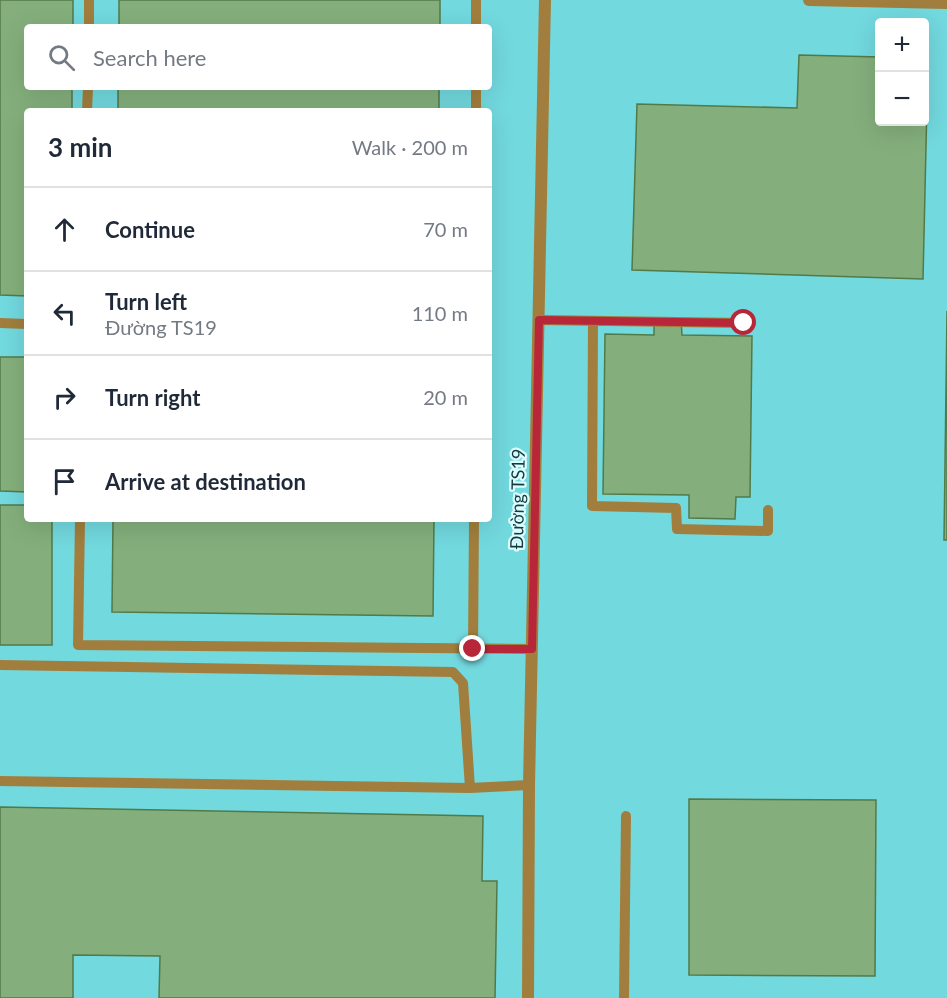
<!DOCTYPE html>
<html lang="en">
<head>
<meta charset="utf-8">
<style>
	:root { --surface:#fff; --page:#f2f2f3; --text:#1f2937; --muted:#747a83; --line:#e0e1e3 }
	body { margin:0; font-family:Lato,sans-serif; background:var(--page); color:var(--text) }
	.controls { position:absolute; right:18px; top:18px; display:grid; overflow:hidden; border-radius:6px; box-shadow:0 6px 24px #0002 }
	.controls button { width:54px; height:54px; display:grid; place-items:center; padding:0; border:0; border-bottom:2px solid var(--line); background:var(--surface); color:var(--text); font:30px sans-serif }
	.stop { position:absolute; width:18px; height:18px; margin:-14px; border:4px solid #b82739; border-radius:50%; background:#fff }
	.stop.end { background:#b82739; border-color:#fff; box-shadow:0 2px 6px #0008 }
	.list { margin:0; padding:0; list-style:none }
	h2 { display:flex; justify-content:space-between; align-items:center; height:78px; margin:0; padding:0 24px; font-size:26px }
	h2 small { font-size:20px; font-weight:400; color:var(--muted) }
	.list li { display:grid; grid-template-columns:39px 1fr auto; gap:18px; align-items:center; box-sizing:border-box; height:84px; padding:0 24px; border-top:2px solid var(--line) }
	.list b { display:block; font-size:22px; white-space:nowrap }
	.list p { margin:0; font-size:20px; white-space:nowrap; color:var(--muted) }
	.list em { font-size:20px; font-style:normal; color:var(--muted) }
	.icon { flex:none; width:33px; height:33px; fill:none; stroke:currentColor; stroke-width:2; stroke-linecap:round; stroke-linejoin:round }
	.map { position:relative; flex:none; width:947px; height:998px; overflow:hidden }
	.search { position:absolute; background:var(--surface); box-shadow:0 6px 24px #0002; left:24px; top:24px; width:468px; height:66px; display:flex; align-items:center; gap:15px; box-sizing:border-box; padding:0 21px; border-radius:6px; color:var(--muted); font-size:22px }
	.panel { position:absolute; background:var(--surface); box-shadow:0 6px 24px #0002; left:24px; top:108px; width:468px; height:414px; border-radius:6px }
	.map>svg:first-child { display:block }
	.built { fill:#72d9df; fill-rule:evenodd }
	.building { fill:#84af7c; stroke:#517a49; stroke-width:1.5 }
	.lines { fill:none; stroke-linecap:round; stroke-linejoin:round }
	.service { stroke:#a17e3d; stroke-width:10 }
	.minor { stroke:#a17e3d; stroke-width:12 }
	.route { stroke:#b82739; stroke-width:8 }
	.labels { text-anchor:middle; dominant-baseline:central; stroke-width:4.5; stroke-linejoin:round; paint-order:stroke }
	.street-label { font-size:18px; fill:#133a3d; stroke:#dbfdff }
</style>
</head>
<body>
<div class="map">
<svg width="947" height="998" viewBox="0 0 947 998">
	<rect width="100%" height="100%" fill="#8be6eb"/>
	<path class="built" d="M 0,0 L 947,0 L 947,998 L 0,998 ZM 880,22 L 924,22 L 924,122 L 880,122 ZM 27,27 L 489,27 L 489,87 L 27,87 ZM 27,111 L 489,111 L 489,519 L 27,519 Z"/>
	<path class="building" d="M 0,0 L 73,0 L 73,27 L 27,27 L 27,87 L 72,87 L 72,111 L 27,111 L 27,296 L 0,295 Z
		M 119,0 L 440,0 L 440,27 L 119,27 Z
		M 799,55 L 880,57 L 880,122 L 924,122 L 924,58 L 928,58 L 923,279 L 632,270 L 637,104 L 797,108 Z
		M 118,87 L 439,87 L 439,111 L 118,111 Z
		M 947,311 L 947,540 L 944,540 Z
		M 654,319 L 681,319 L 682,335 L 752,336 L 750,497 L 736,497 L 735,519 L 689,518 L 689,495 L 603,494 L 605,334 L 654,335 Z
		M 0,357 L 27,357 L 27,492 L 0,491 Z
		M 0,505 L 27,505 L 27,519 L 52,519 L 52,645 L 0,645 Z
		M 113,519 L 434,519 L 433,616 L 112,612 Z
		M 689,799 L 876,800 L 875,976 L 689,975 Z
		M 0,807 L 483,816 L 482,881 L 497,881 L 495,998 L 159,998 L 160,956 L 73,955 L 73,998 L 0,998 Z"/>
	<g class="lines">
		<path class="service" d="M 89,27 L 89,0
			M 476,27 L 476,0
			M 87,111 L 88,87
			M 476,111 L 476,87
			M 539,320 L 744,323
			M 593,321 L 592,506 L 676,508 L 677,529 L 768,531 L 768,510
			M 0,323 L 27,324
			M 80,519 L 78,645 L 532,649
			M 473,649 L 474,519
			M 0,665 L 453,672 L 463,683 L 470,788
			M 0,781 L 470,788 L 529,785
			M 624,998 L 626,816"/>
		<path class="minor" d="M 809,0 L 947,3
			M 528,998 L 529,785 L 545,0"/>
	</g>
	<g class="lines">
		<path class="route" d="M 473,649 L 532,649 L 539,320 L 744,323"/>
	</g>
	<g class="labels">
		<g class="street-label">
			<text transform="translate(517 499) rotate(-89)">Đường TS19</text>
		</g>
	</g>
</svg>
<div class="controls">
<button>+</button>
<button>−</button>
</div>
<div class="stop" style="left:744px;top:323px"></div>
<div class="stop end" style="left:473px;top:649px"></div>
<div class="search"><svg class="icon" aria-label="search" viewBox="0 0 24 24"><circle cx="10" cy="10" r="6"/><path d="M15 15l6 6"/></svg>Search here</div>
<section class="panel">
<h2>3 min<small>Walk · 200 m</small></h2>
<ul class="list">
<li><svg class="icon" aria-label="ahead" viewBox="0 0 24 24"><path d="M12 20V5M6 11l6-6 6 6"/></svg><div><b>Continue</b></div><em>70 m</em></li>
<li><svg class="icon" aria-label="left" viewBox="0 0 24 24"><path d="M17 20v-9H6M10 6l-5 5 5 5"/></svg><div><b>Turn left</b><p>Đường TS19</p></div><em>110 m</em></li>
<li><svg class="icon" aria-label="right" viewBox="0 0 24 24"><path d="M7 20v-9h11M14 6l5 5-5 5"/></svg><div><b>Turn right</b></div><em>20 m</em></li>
<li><svg class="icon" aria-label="arrive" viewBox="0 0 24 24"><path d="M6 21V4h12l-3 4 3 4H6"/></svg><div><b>Arrive at destination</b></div></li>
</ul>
</section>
</div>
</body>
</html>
